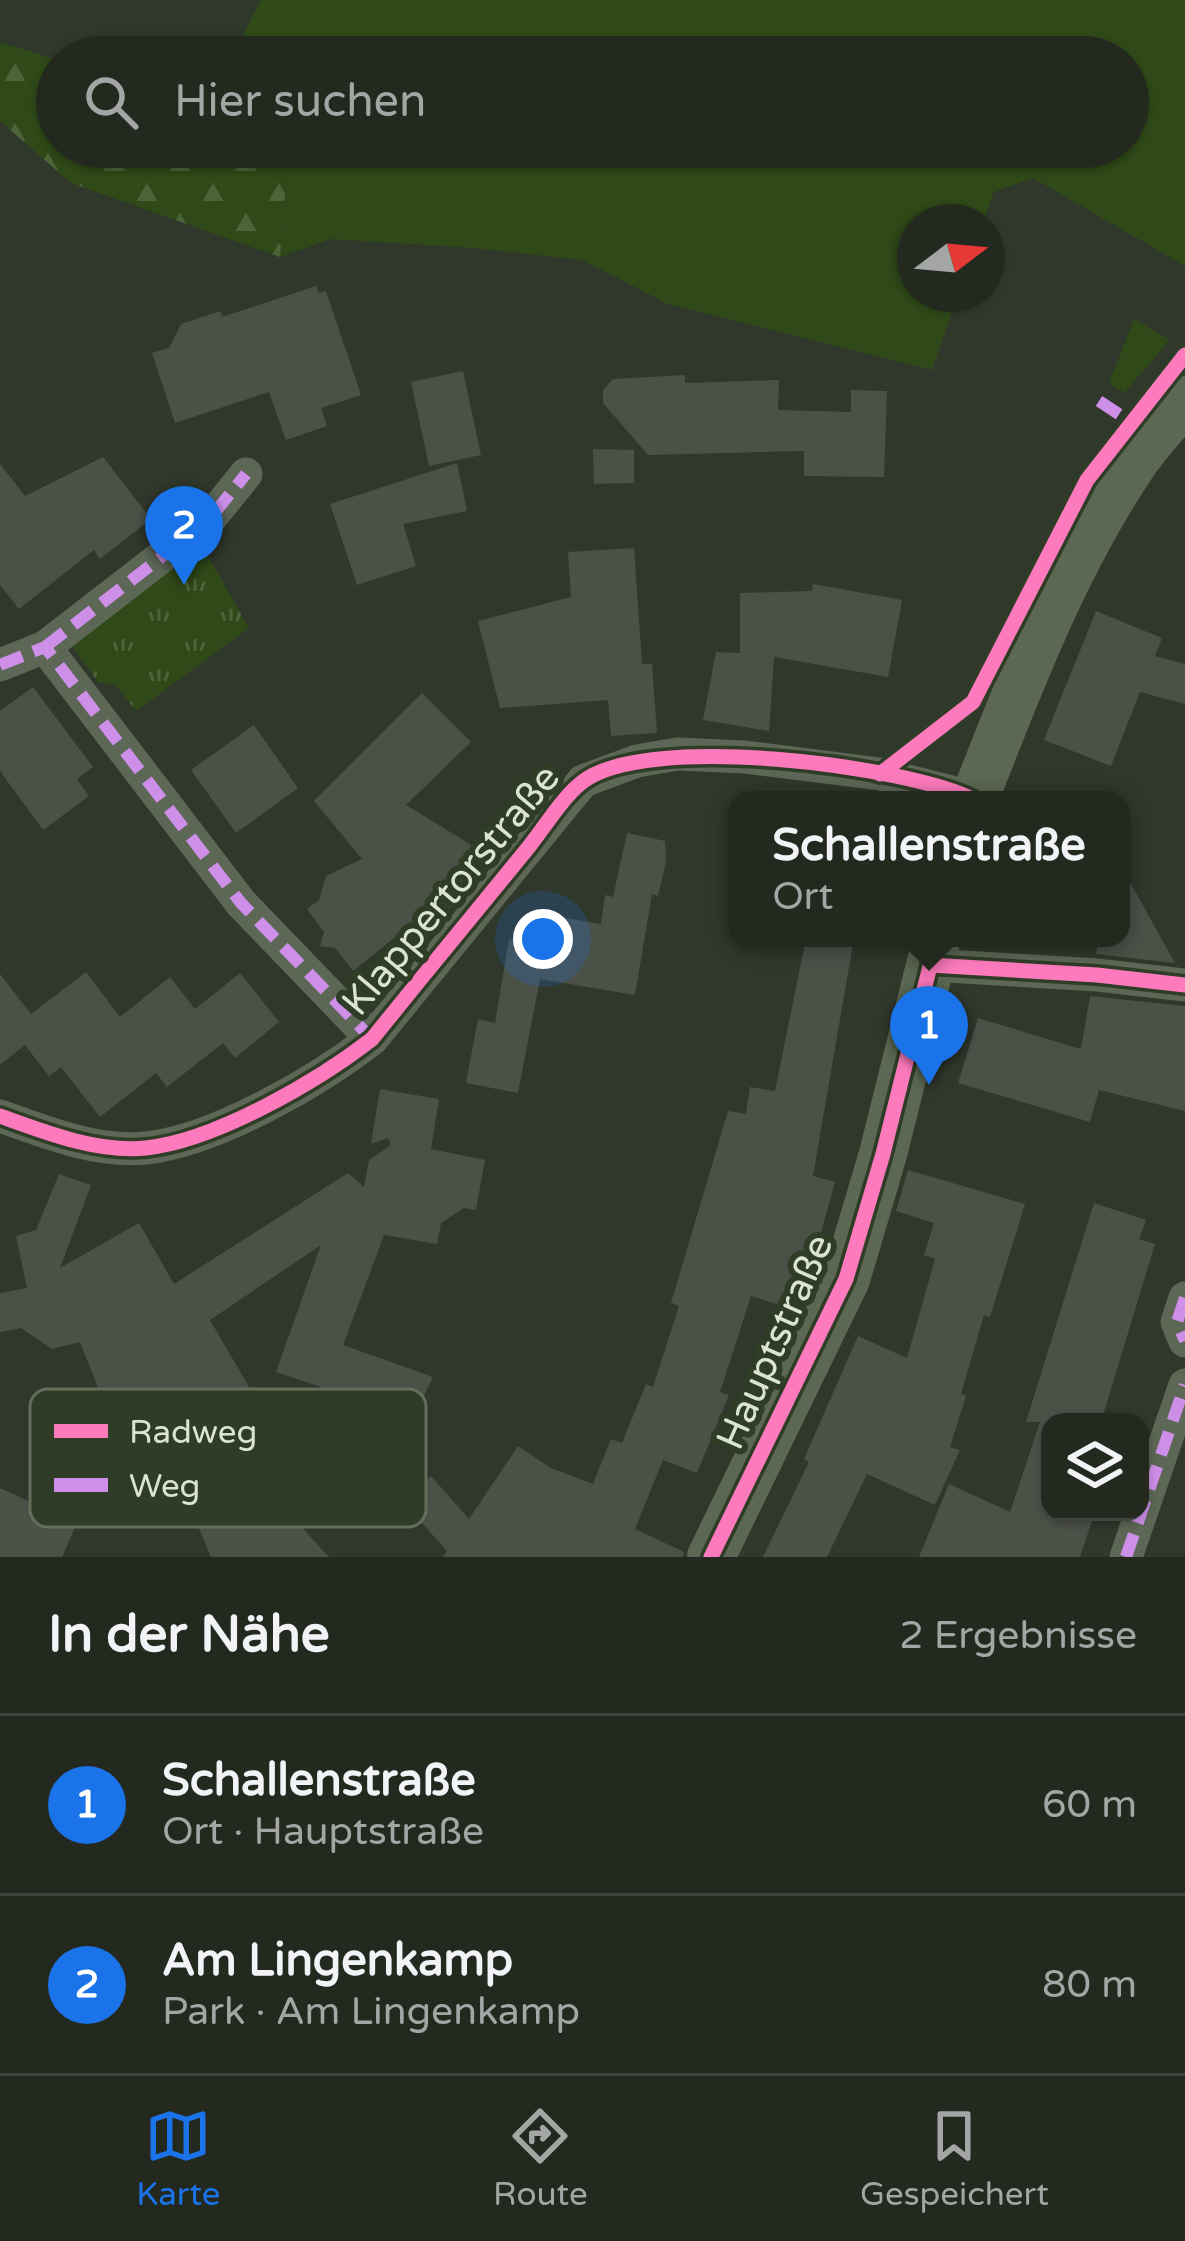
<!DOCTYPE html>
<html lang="de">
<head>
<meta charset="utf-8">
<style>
	:root { --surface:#242920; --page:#2c3129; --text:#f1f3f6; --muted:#a3a6a5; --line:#41453e; --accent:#1a73e8 }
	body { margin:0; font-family:"Varela Round",sans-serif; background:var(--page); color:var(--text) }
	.controls { position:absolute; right:36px; bottom:36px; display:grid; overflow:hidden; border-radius:24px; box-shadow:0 3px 9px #0004 }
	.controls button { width:108px; height:108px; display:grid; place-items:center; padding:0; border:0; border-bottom:3px solid var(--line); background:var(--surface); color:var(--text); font:60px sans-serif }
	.compass { position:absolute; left:897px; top:204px; width:108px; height:108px; border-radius:50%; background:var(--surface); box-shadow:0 3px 9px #0004; rotate:74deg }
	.you { position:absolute; left:543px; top:939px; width:42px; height:42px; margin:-30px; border:9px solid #fff; border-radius:50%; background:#1a73e8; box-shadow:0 0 0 18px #1a73e833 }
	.badge { display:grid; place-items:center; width:78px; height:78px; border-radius:50%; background:var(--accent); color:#fff; font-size:39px; font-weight:700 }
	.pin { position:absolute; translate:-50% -99px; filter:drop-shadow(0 3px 6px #0008) }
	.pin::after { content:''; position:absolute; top:63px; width:42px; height:36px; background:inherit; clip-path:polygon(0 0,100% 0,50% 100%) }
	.popup { position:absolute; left:728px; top:791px; width:402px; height:156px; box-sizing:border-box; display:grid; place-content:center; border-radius:24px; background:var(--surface); filter:drop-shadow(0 3px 9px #0005); font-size:39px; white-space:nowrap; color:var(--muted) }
	.popup b { font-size:45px; color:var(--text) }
	.popup::after { content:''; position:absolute; left:50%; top:100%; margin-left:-24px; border:24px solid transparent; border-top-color:var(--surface) }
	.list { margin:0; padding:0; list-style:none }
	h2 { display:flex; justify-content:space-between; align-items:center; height:156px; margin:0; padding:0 48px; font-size:51px }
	h2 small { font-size:39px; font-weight:400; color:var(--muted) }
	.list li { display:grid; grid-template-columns:78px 1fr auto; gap:36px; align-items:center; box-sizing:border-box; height:180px; padding:0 48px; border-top:3px solid var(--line) }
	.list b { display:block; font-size:45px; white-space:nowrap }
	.list p { margin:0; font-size:39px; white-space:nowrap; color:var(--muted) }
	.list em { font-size:39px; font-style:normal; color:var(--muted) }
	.icon { flex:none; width:66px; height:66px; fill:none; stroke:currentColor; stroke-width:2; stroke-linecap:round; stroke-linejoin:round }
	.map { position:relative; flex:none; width:1185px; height:1557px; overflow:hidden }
	.search { position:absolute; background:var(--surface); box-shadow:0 3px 9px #0004; left:36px; right:36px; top:36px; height:132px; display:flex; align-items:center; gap:30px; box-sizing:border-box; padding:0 42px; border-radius:66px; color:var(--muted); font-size:45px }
	.sheet { height:516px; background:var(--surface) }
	nav { display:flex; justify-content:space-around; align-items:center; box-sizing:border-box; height:168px; border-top:3px solid var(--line); background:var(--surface); font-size:33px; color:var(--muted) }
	nav a { display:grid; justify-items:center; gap:6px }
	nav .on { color:var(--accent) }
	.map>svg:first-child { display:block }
	.green { fill:#2f4a18 }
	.forest { fill:url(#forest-firs) }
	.park { fill:url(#park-tufts) }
	.building { fill:#4c5148 }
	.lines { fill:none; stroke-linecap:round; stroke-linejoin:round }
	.street { stroke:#5c6756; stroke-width:33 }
	.secondary { stroke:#5c6853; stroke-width:48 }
	.quiet { stroke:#ce8fe9; stroke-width:12; stroke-dasharray:24 12; stroke-linecap:butt }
	.cycleway-casing { stroke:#2f3c26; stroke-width:22 }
	.cycleway { stroke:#fd7abc; stroke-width:15 }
	.labels { text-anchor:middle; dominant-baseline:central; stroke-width:12; stroke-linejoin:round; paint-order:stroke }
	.street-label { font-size:39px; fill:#dbe3d5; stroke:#2f3c26 }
	.key { fill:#2f3c26; stroke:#636e5b; stroke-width:3 }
	.key-label { font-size:33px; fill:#dbe3d5 }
</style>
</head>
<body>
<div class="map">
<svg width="1185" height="1557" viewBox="0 0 1185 1557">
	<defs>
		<pattern id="forest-firs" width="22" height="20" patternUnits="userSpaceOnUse" patternTransform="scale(3)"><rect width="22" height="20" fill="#2f4a18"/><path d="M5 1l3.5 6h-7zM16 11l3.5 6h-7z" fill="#4d6439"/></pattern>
		<pattern id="park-tufts" width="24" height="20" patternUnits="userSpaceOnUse" patternTransform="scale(3)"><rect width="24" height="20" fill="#2f4a18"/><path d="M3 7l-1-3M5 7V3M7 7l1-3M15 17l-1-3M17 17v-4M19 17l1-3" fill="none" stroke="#4d6439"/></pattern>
	</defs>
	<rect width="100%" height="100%" fill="#30372b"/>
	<path class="green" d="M 261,0 L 1185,0 L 1185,266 L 1033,178 L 994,192 L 983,222 L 915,222 L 915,294 L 958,294 L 932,370 L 668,304 L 582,260 L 473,248 L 331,239 L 280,257 L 289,147 L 1128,147 L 1128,57 L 232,57 Z
		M 1134,319 L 1170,340 L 1124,393 L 1109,383 Z"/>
	<path class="forest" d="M 0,42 L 57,60 L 57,147 L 289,147 L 280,257 L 71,183 L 0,121 Z"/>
	<path class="park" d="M 200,542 L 249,628 L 136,711 L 116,685 L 98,682 L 70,643 Z"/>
	<path class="building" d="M 316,286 L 319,293 L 326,291 L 361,395 L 321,408 L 327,426 L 286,440 L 269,392 L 175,423 L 152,353 L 169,348 L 181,324 L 220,311 L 222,317 Z
		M 463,371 L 481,455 L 429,466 L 411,382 Z
		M 685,375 L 685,383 L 779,380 L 778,410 L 851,412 L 851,390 L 887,391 L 884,477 L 804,476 L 804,451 L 648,455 L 603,403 L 603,390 L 613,379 Z
		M 593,449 L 634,450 L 634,483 L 594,484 Z
		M 103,457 L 151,519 L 100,559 L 94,550 L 19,609 L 0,585 L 0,464 L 25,496 Z
		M 457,463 L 467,511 L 403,524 L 416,566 L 357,585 L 330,504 Z
		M 634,548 L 642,664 L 652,664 L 657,733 L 611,736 L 608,700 L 500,708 L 478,621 L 571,597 L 568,552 Z
		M 813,584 L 902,600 L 888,677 L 774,657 L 769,731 L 703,720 L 716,652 L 740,653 L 740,593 L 812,591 Z
		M 1096,611 L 1162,638 L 1155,656 L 1185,664 L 1185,704 L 1140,692 L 1111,766 L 1044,740 Z
		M 33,687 L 93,767 L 77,779 L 89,796 L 43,830 L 0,771 L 0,711 Z
		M 422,693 L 471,742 L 406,805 L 483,852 L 450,908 L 439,902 L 353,971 L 335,948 L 320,946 L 324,932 L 307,909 L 319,900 L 326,876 L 362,859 L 314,801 Z
		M 254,725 L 298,788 L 236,833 L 191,770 Z
		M 627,833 L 665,841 L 666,862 L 658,896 L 652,894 L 635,995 L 540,979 L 518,1093 L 466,1083 L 478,1019 L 495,1023 L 509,939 L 526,942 L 531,912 L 601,924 L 605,895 L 613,897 Z
		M 1121,866 L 1175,963 L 1096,954 L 1099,938 L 1121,938 Z
		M 806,938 L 854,938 L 813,1176 L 835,1182 L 813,1261 L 809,1260 L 793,1309 L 751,1296 L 720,1392 L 729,1395 L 697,1473 L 663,1460 L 635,1529 L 684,1552 L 683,1557 L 443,1557 L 447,1551 L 402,1501 L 431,1476 L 469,1519 L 518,1446 L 551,1468 L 593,1484 L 611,1439 L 622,1443 L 646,1384 L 653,1387 L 679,1306 L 671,1303 L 728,1111 L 746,1114 L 750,1087 L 775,1091 Z
		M 86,972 L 120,1017 L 170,977 L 195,1009 L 240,973 L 279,1022 L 235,1058 L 223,1043 L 167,1087 L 156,1073 L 100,1117 L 61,1067 L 49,1076 L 25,1045 L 0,1065 L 0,974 L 31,1014 Z
		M 1090,996 L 1185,1006 L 1185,1111 L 1099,1090 L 1090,1122 L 958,1083 L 978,1018 L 1081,1049 Z
		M 380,1089 L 439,1099 L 431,1149 L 485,1160 L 476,1210 L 464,1208 L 441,1223 L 437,1244 L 384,1235 L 343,1345 L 433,1377 L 413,1418 L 276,1372 L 321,1245 L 210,1320 L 263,1411 L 267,1400 L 315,1496 L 286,1510 L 329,1557 L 211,1557 L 175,1472 L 146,1484 L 127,1461 L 80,1342 L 52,1349 L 21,1328 L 0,1332 L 0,1293 L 27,1288 L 16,1236 L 36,1230 L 59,1174 L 91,1185 L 60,1268 L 139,1223 L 174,1284 L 348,1173 L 364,1187 L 369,1160 L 391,1145 L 388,1138 L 371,1144 Z
		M 908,1170 L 1025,1204 L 990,1317 L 984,1315 L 961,1394 L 966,1396 L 950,1447 L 960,1450 L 935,1505 L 867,1474 L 827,1557 L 763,1557 L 809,1462 L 804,1459 L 858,1336 L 907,1358 L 935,1259 L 924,1255 L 934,1223 L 896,1211 Z
		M 1094,1203 L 1146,1220 L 1139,1239 L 1155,1244 L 1101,1422 L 1050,1422 L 1050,1512 L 1095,1512 L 1080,1557 L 919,1557 L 949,1484 L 1010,1512 L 1040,1422 L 1026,1422 Z
		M 0,1488 L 77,1523 L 62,1557 L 0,1557 Z"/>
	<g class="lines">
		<path class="street" d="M 45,647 L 208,521 L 246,474
			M 0,665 L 45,647 L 241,903 L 372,1039
			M 930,965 L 1097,975 L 1185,985
			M 0,1116 C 44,1132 98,1153 146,1148 C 215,1141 318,1081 372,1039 L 583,781 L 637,761 L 677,754 L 745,757 L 880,774 L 975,798
			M 1185,1298 L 1177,1322 L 1185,1341
			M 1126,1557 L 1185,1385"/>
		<path class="secondary" d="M 974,800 C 1018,687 1064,566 1132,465 C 1147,442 1168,421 1185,400
			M 711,1557 L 846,1279 L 883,1154 L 937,938"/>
		<path class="quiet" d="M 1099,401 L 1131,422
			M 45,647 L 208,521 L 246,474
			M 0,665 L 45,647 L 241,903 L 372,1039
			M 1185,1298 L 1177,1322 L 1185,1341
			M 1126,1557 L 1185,1385"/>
		<defs>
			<path id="cycleway" d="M 880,774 L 973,702 L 1087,480 L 1185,355
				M 930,965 L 1097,975 L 1185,985
				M 0,1116 C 44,1132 98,1153 146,1148 C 215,1141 318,1081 372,1039 C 422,977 473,915 523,854 C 542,832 559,801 581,783 C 643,731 909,766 974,800
				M 711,1557 L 846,1279 L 883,1154 L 937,938"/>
		</defs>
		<use href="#cycleway" class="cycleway-casing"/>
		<use href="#cycleway" class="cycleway"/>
	</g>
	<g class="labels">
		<g class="street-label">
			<text transform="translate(451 890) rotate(-50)">Klappertorstraße</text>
			<text transform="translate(775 1342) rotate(-66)">Hauptstraße</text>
		</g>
	</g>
	<rect x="30" y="1389" width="396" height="138" rx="18" class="key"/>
	<rect x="54" y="1424" width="54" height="14" fill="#fd7abc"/>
	<rect x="54" y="1478" width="54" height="14" fill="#ce8fe9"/>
	<g class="key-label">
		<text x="129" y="1443">Radweg</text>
		<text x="129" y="1497">Weg</text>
	</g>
</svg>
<div class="controls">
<button><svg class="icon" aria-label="layers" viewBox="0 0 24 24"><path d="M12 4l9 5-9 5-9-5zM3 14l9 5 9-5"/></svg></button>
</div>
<svg class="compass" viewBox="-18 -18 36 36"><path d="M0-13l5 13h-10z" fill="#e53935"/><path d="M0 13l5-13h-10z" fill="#a3a6a5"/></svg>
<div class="you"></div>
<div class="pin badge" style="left:929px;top:1085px">1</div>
<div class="popup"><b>Schallenstraße</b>Ort</div>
<div class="pin badge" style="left:184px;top:585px">2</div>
<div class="search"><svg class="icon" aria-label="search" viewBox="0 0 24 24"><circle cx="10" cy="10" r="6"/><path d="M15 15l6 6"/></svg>Hier suchen</div>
</div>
<section class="sheet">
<h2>In der Nähe<small>2 Ergebnisse</small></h2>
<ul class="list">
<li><span class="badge">1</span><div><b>Schallenstraße</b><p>Ort · Hauptstraße</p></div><em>60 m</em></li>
<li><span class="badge">2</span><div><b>Am Lingenkamp</b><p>Park · Am Lingenkamp</p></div><em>80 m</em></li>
</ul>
</section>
<nav>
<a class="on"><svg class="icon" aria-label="map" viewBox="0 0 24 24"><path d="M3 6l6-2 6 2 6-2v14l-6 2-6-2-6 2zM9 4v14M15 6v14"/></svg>Karte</a>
<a><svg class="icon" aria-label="directions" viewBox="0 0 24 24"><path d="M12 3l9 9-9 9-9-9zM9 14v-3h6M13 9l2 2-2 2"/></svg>Route</a>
<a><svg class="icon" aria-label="saved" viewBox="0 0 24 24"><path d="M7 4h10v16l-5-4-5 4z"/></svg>Gespeichert</a>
</nav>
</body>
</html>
